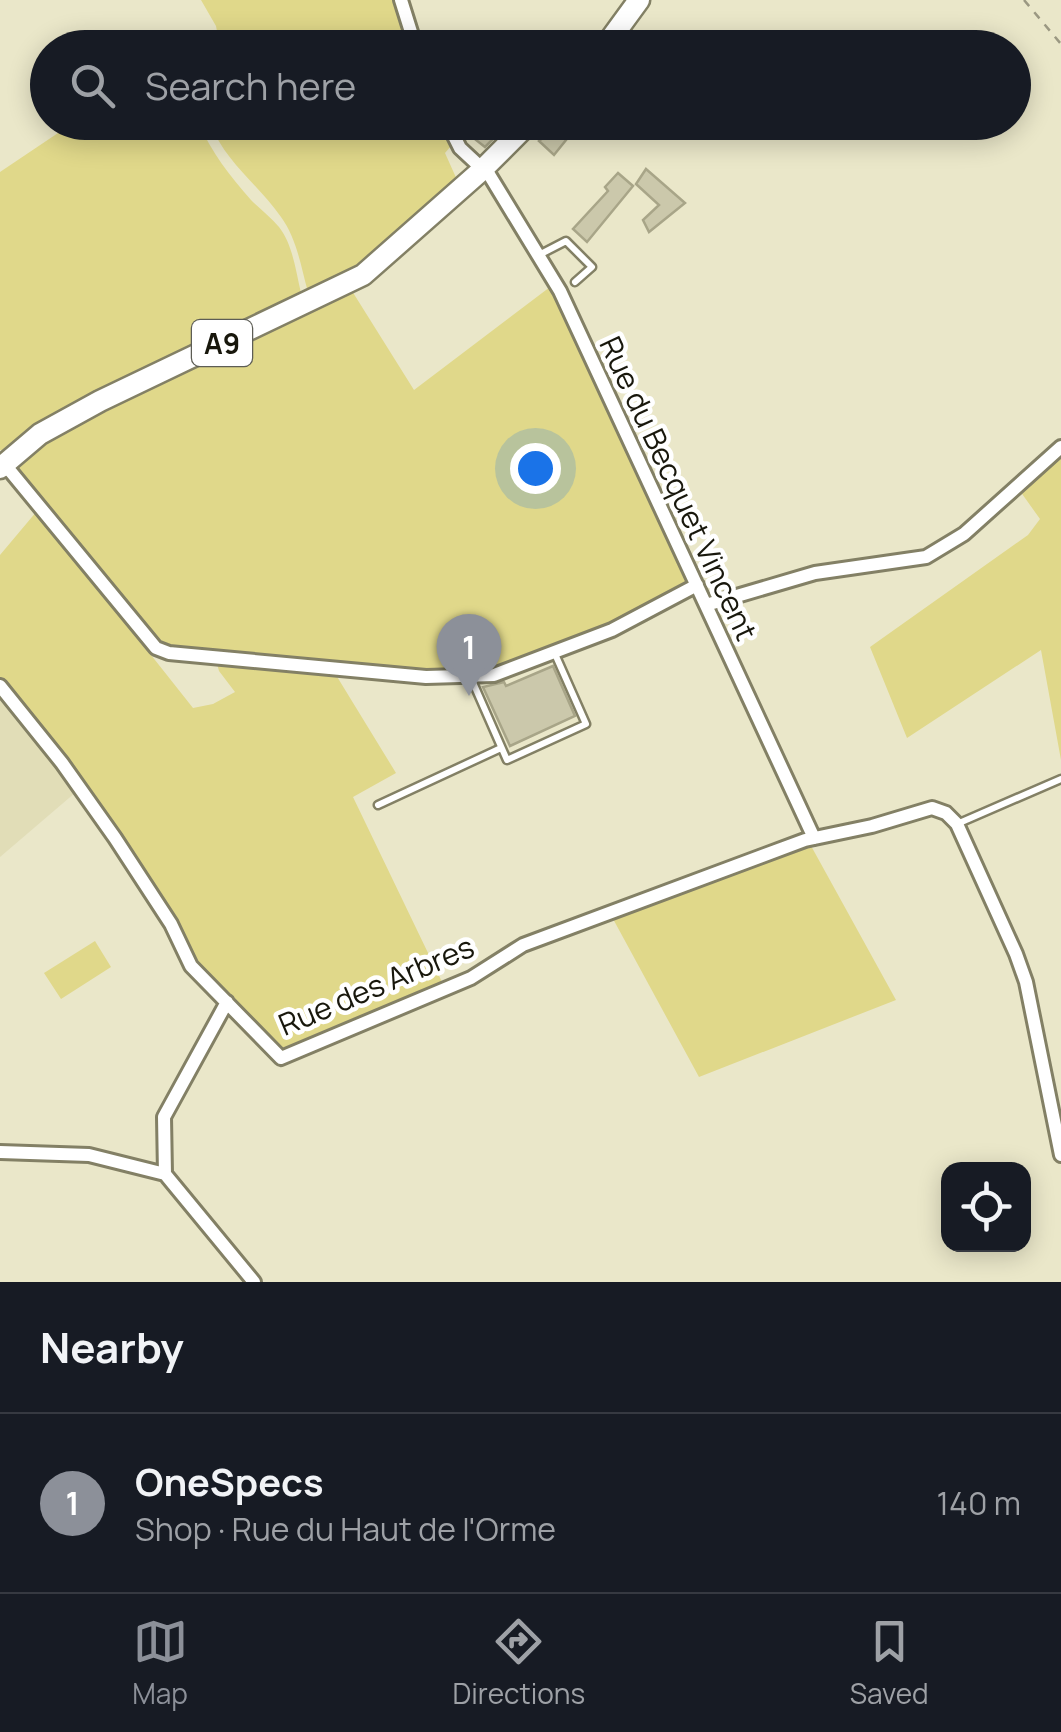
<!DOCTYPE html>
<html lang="en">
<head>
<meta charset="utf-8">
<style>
	:root { --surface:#171b24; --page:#20242c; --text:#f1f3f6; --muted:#9ea1a6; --line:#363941; --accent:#8c9099 }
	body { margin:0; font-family:Manrope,sans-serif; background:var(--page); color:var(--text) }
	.controls { position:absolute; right:30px; bottom:30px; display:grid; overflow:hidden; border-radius:20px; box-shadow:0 5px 25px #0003 }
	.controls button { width:90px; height:90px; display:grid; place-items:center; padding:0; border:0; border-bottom:2px solid var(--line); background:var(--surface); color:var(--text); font:50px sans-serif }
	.you { position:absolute; left:535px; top:468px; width:35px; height:35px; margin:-25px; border:8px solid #fff; border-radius:50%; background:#1a73e8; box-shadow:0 0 0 15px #1a73e833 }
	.badge { display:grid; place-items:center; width:65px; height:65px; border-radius:50%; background:var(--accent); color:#fff; font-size:32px; font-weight:700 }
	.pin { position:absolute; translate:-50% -82px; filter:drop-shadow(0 2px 5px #0008) }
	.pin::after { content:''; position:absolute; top:52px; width:35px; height:30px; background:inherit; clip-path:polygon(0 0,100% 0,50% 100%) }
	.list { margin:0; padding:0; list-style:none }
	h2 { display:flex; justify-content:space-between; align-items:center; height:130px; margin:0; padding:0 40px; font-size:42px }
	h2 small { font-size:32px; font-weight:400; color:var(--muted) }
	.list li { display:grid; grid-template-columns:65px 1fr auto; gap:30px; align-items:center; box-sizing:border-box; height:180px; padding:0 40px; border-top:2px solid var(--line) }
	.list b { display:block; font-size:38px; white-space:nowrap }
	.list p { margin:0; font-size:32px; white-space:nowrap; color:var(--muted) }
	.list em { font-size:32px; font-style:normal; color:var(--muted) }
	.icon { flex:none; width:55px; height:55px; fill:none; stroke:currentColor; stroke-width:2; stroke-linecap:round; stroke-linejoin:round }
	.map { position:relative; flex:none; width:1061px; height:1282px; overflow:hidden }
	.search { position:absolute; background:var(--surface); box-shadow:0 5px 25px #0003; left:30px; right:30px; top:30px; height:110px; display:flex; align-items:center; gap:25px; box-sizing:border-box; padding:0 35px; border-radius:55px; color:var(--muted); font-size:38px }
	.sheet { height:310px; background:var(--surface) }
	nav { display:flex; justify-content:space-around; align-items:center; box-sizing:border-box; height:140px; border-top:2px solid var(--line); background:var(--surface); font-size:28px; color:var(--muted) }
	nav a { display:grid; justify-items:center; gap:5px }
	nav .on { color:var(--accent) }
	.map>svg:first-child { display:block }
	.built { fill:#e1ddb7 }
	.green { fill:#e0d88a }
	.building { fill:#cbc8ab; stroke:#a8a588; stroke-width:2.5 }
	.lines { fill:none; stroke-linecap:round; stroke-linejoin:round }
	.service-casing { stroke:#838065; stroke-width:11 }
	.minor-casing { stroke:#838065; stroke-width:18 }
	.primary-casing { stroke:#838065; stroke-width:25 }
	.path { stroke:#9b9882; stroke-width:2.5; stroke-dasharray:8 8; stroke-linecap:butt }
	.service { stroke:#fff; stroke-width:6 }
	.minor { stroke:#fff; stroke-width:12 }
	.primary { stroke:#fff; stroke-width:20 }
	.labels { text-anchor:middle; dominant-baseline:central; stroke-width:9; stroke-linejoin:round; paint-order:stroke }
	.shield { fill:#fff; stroke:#5d5d55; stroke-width:2.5 }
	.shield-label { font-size:28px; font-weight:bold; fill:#18170c }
	.street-label { font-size:30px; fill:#18170c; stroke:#fff }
</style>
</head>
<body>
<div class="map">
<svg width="1061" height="1282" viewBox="0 0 1061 1282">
	<rect width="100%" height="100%" fill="#eae7c9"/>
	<path class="built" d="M 0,694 L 76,792 L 0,857 Z"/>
	<path class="green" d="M 201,0 L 397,0 L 410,47 L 220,47 L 216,26 Z
		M 125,123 L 199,123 C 210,151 231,177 251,200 C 260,209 271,217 279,227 C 293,245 296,272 301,293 L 299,299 L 32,430 L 5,450 L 0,450 L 0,172 L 64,129 Z
		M 210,123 L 439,123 L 451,146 L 445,153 L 458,182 L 351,275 L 308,292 C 301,267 297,239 281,217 C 258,184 225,162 210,123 Z
		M 550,287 L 573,328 L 689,581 L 626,619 L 498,668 L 465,673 L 168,647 L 151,637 L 14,469 L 51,436 L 98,411 L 352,291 L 414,390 Z
		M 1061,453 L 1061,760 L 1041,650 L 907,738 L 870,647 L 1028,535 L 1040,519 L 1020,491 Z
		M 37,511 L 193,708 L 213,704 L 235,692 L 219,671 L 216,660 L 336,675 L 396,773 L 353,797 L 442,982 L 439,987 L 283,1050 L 195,964 L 0,679 L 0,555 Z
		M 810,844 L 896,1000 L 699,1077 L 612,917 Z
		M 95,941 L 111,967 L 61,999 L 44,973 Z"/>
	<path class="building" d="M 479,122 L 510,122 L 485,147 L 476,140 L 484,132 Z
		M 559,124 L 570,135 L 554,155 L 539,141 Z
		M 646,169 L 685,203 L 649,232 L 643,220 L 659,205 L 636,184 Z
		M 618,173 L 633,186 L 587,242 L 573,229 L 608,191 L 605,187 Z
		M 553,666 L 575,716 L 510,746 L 483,687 L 504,682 L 506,686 Z"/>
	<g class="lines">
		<defs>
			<path id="service" d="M 539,255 L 566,241 L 592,267 L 575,282
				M 471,678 L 507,760 L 586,724 L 555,654
				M 378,805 L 501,748
				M 957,824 L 1061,779"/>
			<path id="minor" d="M 401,0 L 416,48
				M 447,122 L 460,148 L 490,176 L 560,291 L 814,838
				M 2,461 L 156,648 L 169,653 L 426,677 L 494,675 L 612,630 L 697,585
				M 706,605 L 815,573 L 926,557 L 964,534 L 1061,447
				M 0,686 L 62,763 L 115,838 L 171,924 L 191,966 L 281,1058 L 471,978 L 523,945 L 805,840 L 872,826 L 932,808 L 946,813 L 957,824 L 1016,954 L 1026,982 L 1061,1155
				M 0,1152 L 89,1155 L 165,1174 L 254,1282
				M 165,1174 L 164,1117 L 227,1002"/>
			<path id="primary" d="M 604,48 L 639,0
				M 0,468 L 40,434 L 100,401 L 363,275 L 482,170 L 530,122"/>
		</defs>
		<use href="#service" class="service-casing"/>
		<use href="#minor" class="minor-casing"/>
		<use href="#primary" class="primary-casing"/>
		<path class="path" d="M 1024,0 L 1061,44"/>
		<use href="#service" class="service"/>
		<use href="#minor" class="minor"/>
		<use href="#primary" class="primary"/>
	</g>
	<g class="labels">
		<rect class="shield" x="192" y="320" width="60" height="46" rx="8"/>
		<g class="shield-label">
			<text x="222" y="343">A9</text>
		</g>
		<g class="street-label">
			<text transform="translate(679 488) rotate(65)">Rue du Becquet Vincent</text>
			<text transform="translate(376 985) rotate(-23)">Rue des Arbres</text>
		</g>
	</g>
</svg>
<div class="controls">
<button><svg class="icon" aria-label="locate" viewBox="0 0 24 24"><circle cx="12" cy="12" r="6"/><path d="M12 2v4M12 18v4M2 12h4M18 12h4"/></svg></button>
</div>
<div class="you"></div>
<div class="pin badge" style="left:469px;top:696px">1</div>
<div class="search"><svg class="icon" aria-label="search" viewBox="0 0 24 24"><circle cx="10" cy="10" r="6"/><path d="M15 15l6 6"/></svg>Search here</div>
</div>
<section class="sheet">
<h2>Nearby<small></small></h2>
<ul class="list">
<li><span class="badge">1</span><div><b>OneSpecs</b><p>Shop · Rue du Haut de l'Orme</p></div><em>140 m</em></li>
</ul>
</section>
<nav>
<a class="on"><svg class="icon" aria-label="map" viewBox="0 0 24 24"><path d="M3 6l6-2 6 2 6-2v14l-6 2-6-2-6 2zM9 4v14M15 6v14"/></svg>Map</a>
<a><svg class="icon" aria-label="directions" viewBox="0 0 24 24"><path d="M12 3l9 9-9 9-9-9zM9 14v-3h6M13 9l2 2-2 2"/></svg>Directions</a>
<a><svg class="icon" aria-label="saved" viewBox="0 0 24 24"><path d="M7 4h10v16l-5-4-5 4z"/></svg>Saved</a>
</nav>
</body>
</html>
